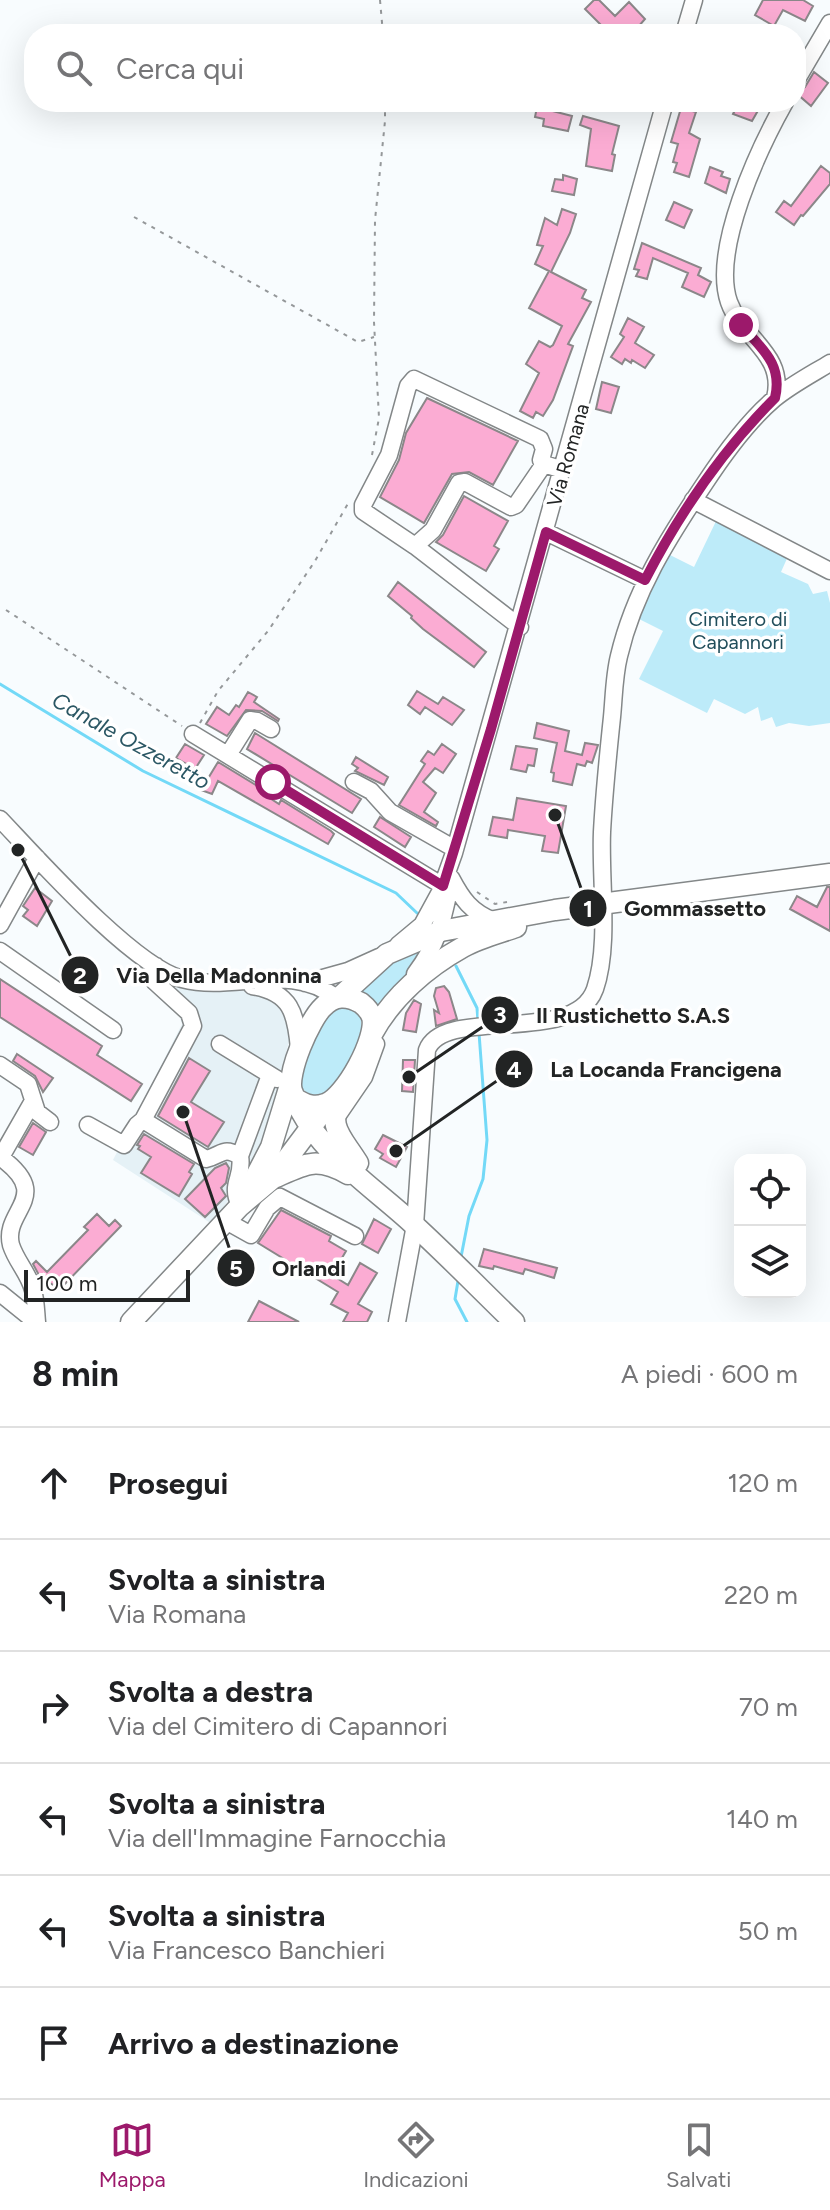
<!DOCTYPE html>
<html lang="it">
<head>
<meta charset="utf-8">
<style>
	:root { --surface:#fff; --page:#f6f6f6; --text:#202124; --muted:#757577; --line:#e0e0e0; --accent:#9c196b }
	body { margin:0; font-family:Figtree,sans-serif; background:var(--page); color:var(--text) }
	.controls { position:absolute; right:24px; bottom:24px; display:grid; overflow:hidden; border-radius:16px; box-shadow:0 8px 32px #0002 }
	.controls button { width:72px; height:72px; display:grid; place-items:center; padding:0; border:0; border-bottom:2px solid var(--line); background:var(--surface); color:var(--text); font:40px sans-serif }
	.scale { position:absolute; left:24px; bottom:20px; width:166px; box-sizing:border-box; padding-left:8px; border:4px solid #222424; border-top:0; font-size:22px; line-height:28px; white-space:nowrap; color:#222424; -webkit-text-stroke:6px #fff; paint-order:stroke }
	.stop { position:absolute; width:24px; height:24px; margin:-18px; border:6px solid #9c196b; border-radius:50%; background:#fff }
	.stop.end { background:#9c196b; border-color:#fff; box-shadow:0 2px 8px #0008 }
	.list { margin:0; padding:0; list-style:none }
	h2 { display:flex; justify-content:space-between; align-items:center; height:104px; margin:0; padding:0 32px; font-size:34px }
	h2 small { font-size:26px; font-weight:400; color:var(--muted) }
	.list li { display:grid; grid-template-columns:52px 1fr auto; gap:24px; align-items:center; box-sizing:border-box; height:112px; padding:0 32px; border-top:2px solid var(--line) }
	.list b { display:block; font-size:30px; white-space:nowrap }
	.list p { margin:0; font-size:26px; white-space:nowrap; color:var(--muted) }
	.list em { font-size:26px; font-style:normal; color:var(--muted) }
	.icon { flex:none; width:44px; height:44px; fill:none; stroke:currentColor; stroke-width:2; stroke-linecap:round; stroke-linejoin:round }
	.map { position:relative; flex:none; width:830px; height:1322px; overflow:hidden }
	.search { position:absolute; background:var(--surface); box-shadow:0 8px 32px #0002; left:24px; right:24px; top:24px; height:88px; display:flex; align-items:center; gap:20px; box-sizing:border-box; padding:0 28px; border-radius:32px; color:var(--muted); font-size:30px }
	.sheet { height:776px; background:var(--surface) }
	nav { display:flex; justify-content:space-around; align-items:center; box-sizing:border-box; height:112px; border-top:2px solid var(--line); background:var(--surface); font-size:22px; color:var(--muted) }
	nav a { display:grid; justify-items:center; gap:4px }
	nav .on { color:var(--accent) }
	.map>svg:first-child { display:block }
	.built { fill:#e5f1f6 }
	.green { fill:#bdebf9 }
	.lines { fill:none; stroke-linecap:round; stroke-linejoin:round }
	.stream { stroke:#73d9f7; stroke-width:3 }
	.building { fill:#fbacd3; stroke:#8b8789; stroke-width:2 }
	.minor-casing { stroke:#838788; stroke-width:19 }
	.major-casing { stroke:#838788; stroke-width:23 }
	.path { stroke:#95989a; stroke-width:2; stroke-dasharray:4 6; stroke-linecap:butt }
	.minor { stroke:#fff; stroke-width:16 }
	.major { stroke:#fff; stroke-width:20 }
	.route { stroke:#9c196b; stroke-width:10 }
	.labels { text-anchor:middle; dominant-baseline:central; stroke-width:7; stroke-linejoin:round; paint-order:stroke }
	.street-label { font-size:20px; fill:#222424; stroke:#fff }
	.park-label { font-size:20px; fill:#214e5b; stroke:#fff }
	.water-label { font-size:22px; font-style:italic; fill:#2b5764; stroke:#fff }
	.leader { fill:none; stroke:#222424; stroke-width:3 }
	.callout-dot { fill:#222424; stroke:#fff; stroke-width:3 }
	.mark-label { font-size:24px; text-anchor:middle; font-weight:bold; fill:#fff }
	.callout-label { font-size:22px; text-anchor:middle; font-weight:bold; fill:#222424; stroke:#fff; stroke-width:7; stroke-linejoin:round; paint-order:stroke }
</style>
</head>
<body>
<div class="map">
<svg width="830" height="1322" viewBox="0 0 830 1322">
	<rect width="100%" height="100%" fill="#f8fcfe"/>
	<path class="built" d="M 146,968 L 257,990 L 285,1010 L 291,1033 L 266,1136 L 254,1163 L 212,1224 L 113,1160 L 182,1024 L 178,1012 L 140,981 Z"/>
	<path class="green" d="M 718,517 L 789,554 L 781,572 L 808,584 L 813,594 L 827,591 L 830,603 L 830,723 L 809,726 L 789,723 L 776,727 L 772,717 L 761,721 L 758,707 L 745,714 L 714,699 L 707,713 L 639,679 L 663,631 L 637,618 L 668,554 L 694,567 Z
		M 425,944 L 420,959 L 377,1009 L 360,992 L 370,972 Z
		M 340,1007 C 388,1007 344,1085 323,1095 C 318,1097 314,1096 310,1096 L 301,1087 C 297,1068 322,1015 340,1007 Z"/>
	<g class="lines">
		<path class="stream" d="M 0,684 L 143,771 L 396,893 L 417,913
			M 456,966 L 477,1008 L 478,1021
			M 461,1257 L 469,1216 L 483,1179 L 487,1140 L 479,1033
			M 458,1281 L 455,1299 L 467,1322"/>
	</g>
	<path class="building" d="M 594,0 L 599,0 L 615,16 L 629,2 L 645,19 L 632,34 L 610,34 L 585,9 Z
		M 763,0 L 803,0 L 813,6 L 805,21 L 783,10 L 774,26 L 755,15 Z
		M 814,72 L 828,83 L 811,106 L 796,93 L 805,87 Z
		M 739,102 L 752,102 L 760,107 L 752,121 L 733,114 Z
		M 537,107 L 572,116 L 568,131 L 543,126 L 544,119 L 535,117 Z
		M 681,108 L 696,112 L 689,133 L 700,139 L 689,177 L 674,172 L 677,163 L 673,162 L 678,144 L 671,142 Z
		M 583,116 L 619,126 L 612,154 L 615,155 L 612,171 L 586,166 L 591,129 L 580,125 Z
		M 821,166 L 830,173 L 830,184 L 803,216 L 801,215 L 794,225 L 776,212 L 784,201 L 791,206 Z
		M 710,167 L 723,172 L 721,176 L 730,179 L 726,193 L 705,183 Z
		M 563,175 L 577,179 L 574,195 L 552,191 L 555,179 L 563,180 Z
		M 674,202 L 692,210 L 684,228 L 666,220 Z
		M 562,209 L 576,214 L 570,233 L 551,272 L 586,290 L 582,298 L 591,302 L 568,344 L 573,346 L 553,400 L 543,416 L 536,412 L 533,418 L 520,411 L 539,373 L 526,364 L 539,341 L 550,347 L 553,345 L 562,326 L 529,308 L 549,271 L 535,264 L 543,246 L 537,245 L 545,218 L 557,225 Z
		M 642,243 L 701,268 L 698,275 L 711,282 L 704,297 L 682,287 L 688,273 L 653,258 L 647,279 L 636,276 L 639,270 L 634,269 Z
		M 628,318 L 644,327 L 635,343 L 654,355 L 645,368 L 632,360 L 631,363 L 625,359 L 622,364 L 611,357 L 624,337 L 620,334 Z
		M 602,382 L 619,387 L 611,413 L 596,409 Z
		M 427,398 L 518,441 L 493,485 L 469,472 L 452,474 L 424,523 L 380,497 L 399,460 L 406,433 Z
		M 464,496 L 508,521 L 494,546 L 499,549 L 486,571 L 436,542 L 443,535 Z
		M 398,582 L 486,652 L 474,667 L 423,629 L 411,618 L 412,616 L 388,596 Z
		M 417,691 L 438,704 L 443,697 L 464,710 L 452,725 L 425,707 L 420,714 L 408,705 Z
		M 248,692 L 257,697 L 254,702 L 279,719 L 278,721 L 262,711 L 246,710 L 227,736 L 206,724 L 217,707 L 229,715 L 236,705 L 239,707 Z
		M 537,723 L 569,731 L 565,751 L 582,755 L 585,743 L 598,745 L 592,763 L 587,761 L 585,766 L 577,764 L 572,785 L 553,781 L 554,773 L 551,772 L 557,743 L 534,738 Z
		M 255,733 L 361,799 L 352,813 L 247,749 Z
		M 185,744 L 204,755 L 195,769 L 176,758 Z
		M 442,744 L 456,754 L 443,773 L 435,768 L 423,782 L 436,793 L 424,812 L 438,822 L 436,826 L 399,805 L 425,764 L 421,761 L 428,751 L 434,755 Z
		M 516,746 L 537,749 L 534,766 L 528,765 L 526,772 L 511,769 Z
		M 356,757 L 388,777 L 384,785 L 355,771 L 358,768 L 352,764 Z
		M 218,762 L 264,790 L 262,793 L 279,804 L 281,800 L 331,831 L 334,834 L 328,844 L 218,781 L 212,794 L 201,790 Z
		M 517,798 L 566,806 L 558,853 L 542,851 L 545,836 L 508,830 L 507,838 L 489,835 L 493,817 L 513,820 Z
		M 380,817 L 411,837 L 405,847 L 374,827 Z
		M 827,887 L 830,887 L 830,931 L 790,909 L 797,896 L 817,907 Z
		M 35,888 L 52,901 L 37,926 L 23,916 L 28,910 L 23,906 Z
		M 0,979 L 102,1046 L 97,1055 L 142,1084 L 131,1101 L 0,1017 Z
		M 444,986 L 449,992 L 457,1019 L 436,1026 L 434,1010 L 439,1013 L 434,996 L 436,988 Z
		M 414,1000 L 421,1004 L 416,1032 L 403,1030 L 406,1013 Z
		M 17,1054 L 53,1078 L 43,1092 L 35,1076 L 13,1061 Z
		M 189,1058 L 210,1071 L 191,1102 L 224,1122 L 208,1147 L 158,1116 Z
		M 403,1060 L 415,1060 L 413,1092 L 402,1091 Z
		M 33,1123 L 46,1132 L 33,1155 L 19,1147 Z
		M 144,1134 L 194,1164 L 189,1172 L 192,1174 L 179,1196 L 141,1173 L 151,1157 L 138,1149 L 140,1146 L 137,1145 Z
		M 383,1135 L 407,1147 L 396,1167 L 380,1158 L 383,1154 L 375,1149 Z
		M 226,1163 L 229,1168 L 226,1183 L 221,1188 L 226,1196 L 205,1217 L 185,1199 L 215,1168 Z
		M 281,1210 L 331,1236 L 329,1241 L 346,1251 L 332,1275 L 348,1285 L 360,1263 L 377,1273 L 358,1304 L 372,1312 L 367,1322 L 343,1322 L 348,1313 L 331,1304 L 338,1292 L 258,1243 Z
		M 97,1214 L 109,1226 L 115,1220 L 121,1226 L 60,1289 L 40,1277 L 33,1264 L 36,1261 L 47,1272 L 88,1230 L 84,1227 Z
		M 374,1219 L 391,1229 L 378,1253 L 362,1244 Z
		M 484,1249 L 557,1268 L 554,1278 L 525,1269 L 523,1274 L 494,1266 L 493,1269 L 479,1266 Z
		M 259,1301 L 299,1322 L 248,1322 Z"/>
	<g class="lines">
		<defs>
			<path id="minor" d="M 684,34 L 694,0
				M 796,81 L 830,23
				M 775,398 C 786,354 742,339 729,302 C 711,250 759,148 785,102
				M 693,500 L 830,571
				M 546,532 L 645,580
				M 415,546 L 433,530 L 459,483 L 465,482 L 511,507 L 516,505 L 544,464
				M 520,627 L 415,546 L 363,511 L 363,505 L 389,455 L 408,386 L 414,379 L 540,439 L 544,449 L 541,460 L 544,464 L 563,470
				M 193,734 L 443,886
				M 228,755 L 250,720 L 257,721 L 271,729
				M 354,782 L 371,791 L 390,812 L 455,849
				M 0,819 C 38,859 133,966 182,979 C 233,993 291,961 336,998
				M 451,878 C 462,899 471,912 494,921
				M 0,925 L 37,858
				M 398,945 L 422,925 L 440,892 L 454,853 L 665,102
				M 0,951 L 113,1030
				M 156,966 L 154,981 L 189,1013 L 193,1026 L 143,1120 L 206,1159 C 223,1155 222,1146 240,1156
				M 415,974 C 438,943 442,924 450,886
				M 305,983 L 348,971 L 379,957
				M 252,986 C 291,992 296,1013 299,1049
				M 220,1044 L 277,1079
				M 0,1065 L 28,1084 L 37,1112 L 50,1122
				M 338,1115 L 364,1077 L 376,1044
				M 88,1125 L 124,1145 L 137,1125 L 143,1120
				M 0,1157 C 55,1197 2,1210 11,1245 C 16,1261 29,1274 33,1290 C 36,1300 36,1312 37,1322
				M 1,1157 L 33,1101
				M 240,1206 C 229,1182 244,1179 240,1156 L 270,1075
				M 226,1221 L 251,1235 L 267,1208 L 280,1197 L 355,1236
				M 0,1293 L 36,1322
				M 397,1322 L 415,1225 L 427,1050 C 444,1005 575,1047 595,989 C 610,946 600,879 602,832 C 604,794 608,755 612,717 C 614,697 614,676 619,656 C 634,592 668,538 705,483 C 724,454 747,422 774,399 C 791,385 812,374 830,363"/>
			<path id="major" d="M 340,997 L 387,954 L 441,931 L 555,910 L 830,874
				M 372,1034 C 392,997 427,967 463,947 C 479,938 499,933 516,927
				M 341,1092 C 327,1129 340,1134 358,1163
				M 296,1099 C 306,1105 314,1108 325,1104 C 345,1098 378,1037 372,1017 C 370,1011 366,1007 361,1003 C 347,995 334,995 323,1007 C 310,1019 286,1074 292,1091 C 312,1149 370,1184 413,1224 C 448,1256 480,1289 514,1322
				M 274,1178 C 305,1164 316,1156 348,1174
				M 246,1195 L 271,1147 L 290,1085
				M 131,1322 L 240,1206 L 272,1179 L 317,1119"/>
		</defs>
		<use href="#minor" class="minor-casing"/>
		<use href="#major" class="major-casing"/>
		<path class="path" d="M 380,0 L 383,34
			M 134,217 L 358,342 L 374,337
			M 372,455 L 379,418 L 374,322 L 375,220 L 385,121 L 385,102
			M 6,610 L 182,726
			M 200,723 L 218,691 L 268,631 L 315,561 L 350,500
			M 477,892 L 495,904 L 507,902"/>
		<use href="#minor" class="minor"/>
		<use href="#major" class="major"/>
	</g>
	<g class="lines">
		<path class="route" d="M 273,782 L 443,886 L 491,729 L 546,532 L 645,580 C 679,514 723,450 775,398 C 783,364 762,349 741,325"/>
	</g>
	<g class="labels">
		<g class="street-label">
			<text transform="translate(568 455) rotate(-74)">Via Romana</text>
		</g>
		<g class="park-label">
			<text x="738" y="619">Cimitero di<tspan x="738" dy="23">Capannori</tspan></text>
		</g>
		<g class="water-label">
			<text transform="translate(131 741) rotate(29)">Canale Ozzeretto</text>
		</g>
	</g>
	<path class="leader" d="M555 815L588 908M18 850L80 975M409 1077L500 1015M396 1151L514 1069M183 1112L236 1268"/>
	<g class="callout-dot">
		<circle cx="555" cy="815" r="8"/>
		<circle cx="18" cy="850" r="8"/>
		<circle cx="409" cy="1077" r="8"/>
		<circle cx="396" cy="1151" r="8"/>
		<circle cx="183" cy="1112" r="8"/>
		<circle cx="588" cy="908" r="20"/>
		<circle cx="80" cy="975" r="20"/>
		<circle cx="500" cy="1015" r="20"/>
		<circle cx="514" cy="1069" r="20"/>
		<circle cx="236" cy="1268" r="20"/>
	</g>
	<g class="mark-label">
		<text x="588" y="917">1</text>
		<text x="80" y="984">2</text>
		<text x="500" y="1023">3</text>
		<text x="514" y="1078">4</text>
		<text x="236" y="1277">5</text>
	</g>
	<g class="callout-label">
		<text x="695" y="916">Gommassetto</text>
		<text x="219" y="983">Via Della Madonnina</text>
		<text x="633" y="1023">Il Rustichetto S.A.S</text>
		<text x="666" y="1077">La Locanda Francigena</text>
		<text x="309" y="1276">Orlandi</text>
	</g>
</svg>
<div class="controls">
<button><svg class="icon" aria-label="locate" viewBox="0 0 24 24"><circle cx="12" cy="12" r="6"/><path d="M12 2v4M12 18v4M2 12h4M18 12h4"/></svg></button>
<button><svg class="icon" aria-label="layers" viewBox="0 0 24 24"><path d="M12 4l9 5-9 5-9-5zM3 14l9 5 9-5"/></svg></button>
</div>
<div class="scale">100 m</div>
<div class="stop" style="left:273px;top:782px"></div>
<div class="stop end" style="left:741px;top:325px"></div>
<div class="search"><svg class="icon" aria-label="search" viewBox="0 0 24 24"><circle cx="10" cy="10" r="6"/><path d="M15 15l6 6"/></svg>Cerca qui</div>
</div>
<section class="sheet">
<h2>8 min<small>A piedi · 600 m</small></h2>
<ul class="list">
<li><svg class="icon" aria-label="ahead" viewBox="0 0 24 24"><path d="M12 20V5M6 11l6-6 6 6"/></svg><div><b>Prosegui</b></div><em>120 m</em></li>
<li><svg class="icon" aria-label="left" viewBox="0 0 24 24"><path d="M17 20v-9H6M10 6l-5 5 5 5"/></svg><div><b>Svolta a sinistra</b><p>Via Romana</p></div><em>220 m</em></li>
<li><svg class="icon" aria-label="right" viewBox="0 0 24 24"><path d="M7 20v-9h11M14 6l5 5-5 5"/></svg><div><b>Svolta a destra</b><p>Via del Cimitero di Capannori</p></div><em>70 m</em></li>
<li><svg class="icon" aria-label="left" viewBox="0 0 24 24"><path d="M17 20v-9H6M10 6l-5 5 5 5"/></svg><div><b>Svolta a sinistra</b><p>Via dell'Immagine Farnocchia</p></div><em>140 m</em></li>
<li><svg class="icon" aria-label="left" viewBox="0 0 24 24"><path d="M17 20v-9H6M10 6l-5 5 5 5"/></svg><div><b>Svolta a sinistra</b><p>Via Francesco Banchieri</p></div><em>50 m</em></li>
<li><svg class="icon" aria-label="arrive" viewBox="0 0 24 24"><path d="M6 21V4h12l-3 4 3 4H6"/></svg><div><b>Arrivo a destinazione</b></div></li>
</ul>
</section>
<nav>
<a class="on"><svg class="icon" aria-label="map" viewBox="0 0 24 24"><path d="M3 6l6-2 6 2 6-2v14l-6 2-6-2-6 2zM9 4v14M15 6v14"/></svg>Mappa</a>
<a><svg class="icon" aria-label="directions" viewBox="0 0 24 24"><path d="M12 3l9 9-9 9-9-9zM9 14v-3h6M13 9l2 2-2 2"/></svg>Indicazioni</a>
<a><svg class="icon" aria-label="saved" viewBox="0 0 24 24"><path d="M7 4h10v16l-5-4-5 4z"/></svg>Salvati</a>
</nav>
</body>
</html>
